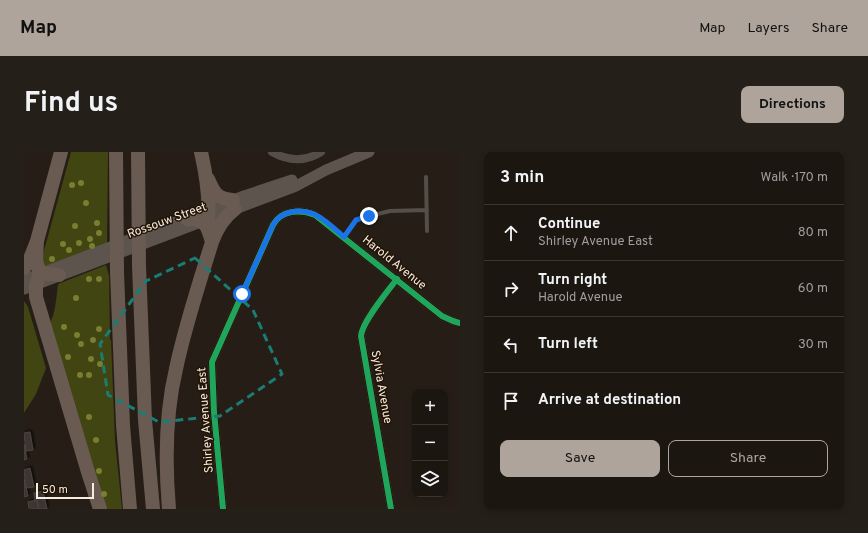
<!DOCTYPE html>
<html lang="en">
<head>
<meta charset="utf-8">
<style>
	:root { --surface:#1c1610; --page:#251f19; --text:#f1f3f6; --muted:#a09f9f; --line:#3a3530; --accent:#aea49b }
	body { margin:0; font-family:Overpass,sans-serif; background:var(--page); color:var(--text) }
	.controls { position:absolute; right:12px; bottom:12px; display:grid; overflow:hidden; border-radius:8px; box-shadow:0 2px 6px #0003 }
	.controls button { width:36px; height:36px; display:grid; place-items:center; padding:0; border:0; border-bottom:1px solid var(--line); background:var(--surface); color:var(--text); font:20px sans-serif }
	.scale { position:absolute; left:12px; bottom:10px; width:58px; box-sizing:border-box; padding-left:4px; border:2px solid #f7ece2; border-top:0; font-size:11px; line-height:14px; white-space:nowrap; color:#f7ece2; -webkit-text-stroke:3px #231506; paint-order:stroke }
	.stop { position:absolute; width:12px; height:12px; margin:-9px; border:3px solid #1a73e8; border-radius:50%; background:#fff }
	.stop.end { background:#1a73e8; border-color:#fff; box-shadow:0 1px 4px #0008 }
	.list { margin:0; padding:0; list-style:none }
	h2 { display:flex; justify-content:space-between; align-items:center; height:52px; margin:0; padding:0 16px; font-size:17px }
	h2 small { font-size:13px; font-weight:400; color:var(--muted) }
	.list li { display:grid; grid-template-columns:26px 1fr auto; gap:12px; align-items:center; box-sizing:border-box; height:56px; padding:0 16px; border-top:1px solid var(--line) }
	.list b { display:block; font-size:15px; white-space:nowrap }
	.list p { margin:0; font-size:13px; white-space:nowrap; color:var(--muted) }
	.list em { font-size:13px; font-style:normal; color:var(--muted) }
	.actions { display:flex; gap:8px; padding:12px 16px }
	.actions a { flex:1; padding:9px 0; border:1px solid var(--accent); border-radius:8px; text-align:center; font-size:14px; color:var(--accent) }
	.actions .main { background:var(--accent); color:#111 }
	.icon { flex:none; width:22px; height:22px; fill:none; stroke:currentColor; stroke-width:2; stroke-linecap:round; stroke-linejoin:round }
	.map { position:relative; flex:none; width:436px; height:357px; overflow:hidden; border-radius:8px }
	header { display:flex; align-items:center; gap:24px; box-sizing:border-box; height:56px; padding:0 20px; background:var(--accent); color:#111 }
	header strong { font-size:19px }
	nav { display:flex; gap:22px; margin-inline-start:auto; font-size:14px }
	.intro { display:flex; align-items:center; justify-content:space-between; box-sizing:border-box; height:96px; padding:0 24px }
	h1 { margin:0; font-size:28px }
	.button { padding:10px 18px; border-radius:8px; background:var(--accent); color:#111; font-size:14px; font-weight:700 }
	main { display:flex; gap:24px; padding:0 24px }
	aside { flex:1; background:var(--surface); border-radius:8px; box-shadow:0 2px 6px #0003 }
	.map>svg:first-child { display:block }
	.green { fill:#414512 }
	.building { fill:#3e3630; stroke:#4c433f; filter:url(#shadow) }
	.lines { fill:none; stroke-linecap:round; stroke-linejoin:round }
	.lane { stroke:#554e48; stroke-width:4 }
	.street { stroke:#554e48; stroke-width:8 }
	.secondary { stroke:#5d544e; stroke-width:11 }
	.highway { stroke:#695a52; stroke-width:14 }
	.cycleway-casing { stroke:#231506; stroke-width:8 }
	.cycleway { stroke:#20a55d; stroke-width:6 }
	.tree { fill:#7a7e31 }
	.route { stroke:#1a73e8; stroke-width:5 }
	.marked { fill:none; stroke:#1b7c74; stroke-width:3; stroke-dasharray:8 5; stroke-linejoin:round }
	.labels { text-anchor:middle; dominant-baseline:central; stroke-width:3; stroke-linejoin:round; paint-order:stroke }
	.street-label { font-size:12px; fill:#f7ece2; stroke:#231506 }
</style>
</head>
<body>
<header>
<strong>Map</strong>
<nav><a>Map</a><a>Layers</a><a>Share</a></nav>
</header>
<div class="intro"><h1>Find us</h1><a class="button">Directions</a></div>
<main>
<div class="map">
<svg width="436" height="357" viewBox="0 0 436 357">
	<defs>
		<filter id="shadow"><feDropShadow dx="2" dy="-2" stdDeviation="1" flood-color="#0009"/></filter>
	</defs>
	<rect width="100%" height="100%" fill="#261e16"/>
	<path class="green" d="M 47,0 L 84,0 L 83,92 L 20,115 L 18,106 Z
		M 82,113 L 85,124 L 86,188 L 87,188 L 91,289 L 98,357 L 79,357 L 25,173 C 32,161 32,146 34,132 Z
		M 0,149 L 4,155 L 22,216 L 12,242 L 0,261 Z"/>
	<path class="building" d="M 6,280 L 9,298 L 2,299 L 0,281 Z
		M 0,292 L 3,307 L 0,308 Z
		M 6,316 L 10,335 L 2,336 L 0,318 Z
		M 0,327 L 4,344 L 0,345 Z
		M 19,339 L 23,357 L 15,357 L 13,348 L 11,349 L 10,341 Z
		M 13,348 L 15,357 L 5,357 L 4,350 Z"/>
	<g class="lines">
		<path class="lane" d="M 402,25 L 403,79
			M 320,85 L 332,68 L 337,66 L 366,59 L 403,58"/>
		<path class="street" d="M 248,0 C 264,9 281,10 297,0
			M 199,357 L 190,260 L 188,210 L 249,73 C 257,58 276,57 291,63 L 418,164 L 429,169 L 436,171
			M 367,357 L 337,184 C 338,170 363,140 373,127"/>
		<path class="secondary" d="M 0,128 L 220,44 L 268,28
			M 0,137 L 272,34 L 302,18 L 345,0"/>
		<path class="highway" d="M 92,0 L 93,120 L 99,273 L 106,357
			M 114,0 L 115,114 L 121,268 L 129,357
			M 177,0 C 182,22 186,45 184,68
			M 184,27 C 190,41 193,47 209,48
			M 13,89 L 12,109 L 16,121 L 12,133 L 12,145 L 64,320 L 76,357
			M 188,90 C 193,76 199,66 211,57
			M 0,116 L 6,107 L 13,89 L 37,0
			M 16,121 L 35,123
			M 145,357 C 141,310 141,263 152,217 C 161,174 175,132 188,90 C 183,73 183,68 163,67"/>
		<defs>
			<path id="cycleway" d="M 199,357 L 190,260 L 188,210 L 249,73 C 257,58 276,57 291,63 L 418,164 L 429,169 L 436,171
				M 367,357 L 337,184 C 338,170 363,140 373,127"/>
		</defs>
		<use href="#cycleway" class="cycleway-casing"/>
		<use href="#cycleway" class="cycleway"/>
	</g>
	<g class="tree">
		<circle cx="57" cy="31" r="3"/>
		<circle cx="48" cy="33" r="3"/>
		<circle cx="62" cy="51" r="3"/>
		<circle cx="73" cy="71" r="3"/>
		<circle cx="51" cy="74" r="3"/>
		<circle cx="75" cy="81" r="3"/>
		<circle cx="66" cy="87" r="3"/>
		<circle cx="55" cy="91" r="3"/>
		<circle cx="39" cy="92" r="3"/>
		<circle cx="68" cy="94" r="3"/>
		<circle cx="45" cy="98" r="3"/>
		<circle cx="28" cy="107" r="3"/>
		<circle cx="65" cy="127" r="3"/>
		<circle cx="75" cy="127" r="3"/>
		<circle cx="52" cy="146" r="3"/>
		<circle cx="40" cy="175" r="3"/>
		<circle cx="75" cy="177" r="3"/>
		<circle cx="53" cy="183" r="3"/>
		<circle cx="69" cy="188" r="3"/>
		<circle cx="57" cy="192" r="3"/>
		<circle cx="44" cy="205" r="3"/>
		<circle cx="67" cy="207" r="3"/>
		<circle cx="76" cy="212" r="3"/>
		<circle cx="56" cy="223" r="3"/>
		<circle cx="65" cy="223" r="3"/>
		<circle cx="65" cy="265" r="3"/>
		<circle cx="72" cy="288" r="3"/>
		<circle cx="75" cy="319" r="3"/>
		<circle cx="80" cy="342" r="3"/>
	</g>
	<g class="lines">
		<path class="route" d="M 218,142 L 249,73 C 257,59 275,56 290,62 C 301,67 311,77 320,85 L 332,68 L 345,64"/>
	</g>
	<path class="marked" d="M 171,106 L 229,158 L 258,222 L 196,264 L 135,270 L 84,243 L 76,192 L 122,129 Z"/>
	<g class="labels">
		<g class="street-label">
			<text transform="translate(143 69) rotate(-20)">Rossouw Street</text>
			<text transform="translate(370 111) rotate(39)">Harold Avenue</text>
			<text transform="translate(357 235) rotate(80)">Sylvia Avenue</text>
			<text transform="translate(182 268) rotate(-94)">Shirley Avenue East</text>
		</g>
	</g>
</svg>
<div class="controls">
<button>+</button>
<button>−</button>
<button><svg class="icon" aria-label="layers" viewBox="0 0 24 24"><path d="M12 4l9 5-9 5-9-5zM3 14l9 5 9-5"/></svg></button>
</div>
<div class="scale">50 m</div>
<div class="stop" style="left:218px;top:142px"></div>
<div class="stop end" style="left:345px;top:64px"></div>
</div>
<aside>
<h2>3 min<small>Walk · 170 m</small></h2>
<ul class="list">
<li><svg class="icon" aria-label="ahead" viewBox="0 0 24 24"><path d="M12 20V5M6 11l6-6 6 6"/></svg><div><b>Continue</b><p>Shirley Avenue East</p></div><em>80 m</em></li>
<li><svg class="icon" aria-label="right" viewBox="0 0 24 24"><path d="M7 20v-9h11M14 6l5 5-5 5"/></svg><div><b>Turn right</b><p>Harold Avenue</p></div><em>60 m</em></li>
<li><svg class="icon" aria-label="left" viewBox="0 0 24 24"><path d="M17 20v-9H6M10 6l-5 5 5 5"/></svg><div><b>Turn left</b></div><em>30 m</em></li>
<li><svg class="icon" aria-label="arrive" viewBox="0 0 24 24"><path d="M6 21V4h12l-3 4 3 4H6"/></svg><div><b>Arrive at destination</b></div></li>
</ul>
<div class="actions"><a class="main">Save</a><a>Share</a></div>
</aside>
</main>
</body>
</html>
